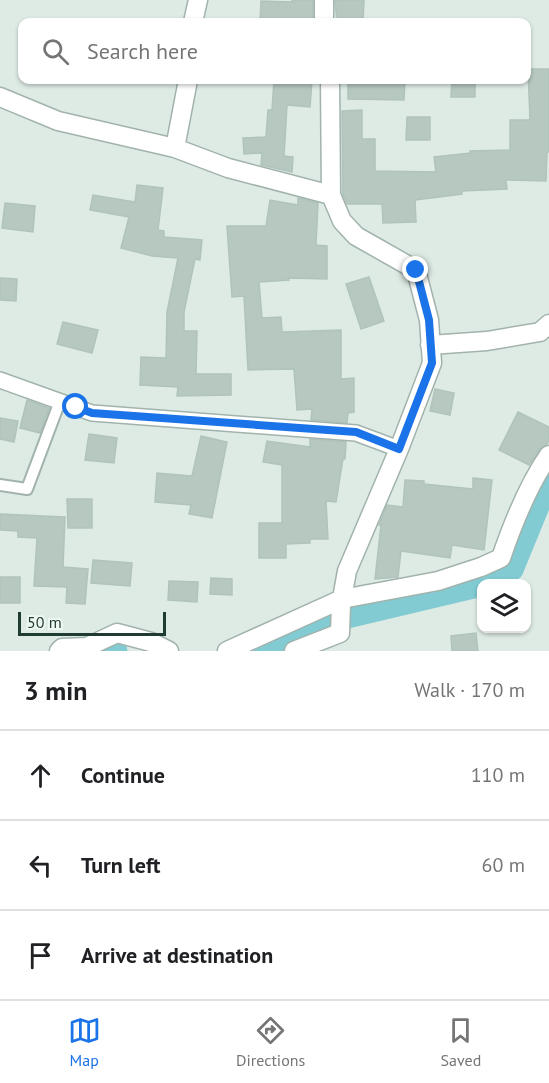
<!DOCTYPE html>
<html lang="en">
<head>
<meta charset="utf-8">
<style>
	:root { --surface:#fff; --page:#f2f2f2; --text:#202124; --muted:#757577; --line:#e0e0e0; --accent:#1a73e8 }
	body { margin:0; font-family:"PT Sans",sans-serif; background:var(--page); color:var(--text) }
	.controls { position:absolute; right:18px; bottom:18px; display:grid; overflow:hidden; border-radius:12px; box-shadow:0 2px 4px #0004 }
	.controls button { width:54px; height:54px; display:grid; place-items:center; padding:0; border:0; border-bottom:2px solid var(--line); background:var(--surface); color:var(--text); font:30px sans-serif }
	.scale { position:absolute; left:18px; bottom:15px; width:148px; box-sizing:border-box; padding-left:6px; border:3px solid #1f3b32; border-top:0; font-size:16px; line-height:21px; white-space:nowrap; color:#1f3b32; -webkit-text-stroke:4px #eff7f3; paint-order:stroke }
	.stop { position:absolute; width:18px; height:18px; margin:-14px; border:4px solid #1a73e8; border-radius:50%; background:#fff }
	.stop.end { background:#1a73e8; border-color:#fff; box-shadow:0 2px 6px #0008 }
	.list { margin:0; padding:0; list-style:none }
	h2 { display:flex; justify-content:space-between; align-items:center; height:78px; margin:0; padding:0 24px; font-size:26px }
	h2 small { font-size:20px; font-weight:400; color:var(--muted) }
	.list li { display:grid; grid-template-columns:39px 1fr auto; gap:18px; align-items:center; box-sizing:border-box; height:90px; padding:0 24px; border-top:2px solid var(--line) }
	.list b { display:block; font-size:22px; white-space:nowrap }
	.list em { font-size:20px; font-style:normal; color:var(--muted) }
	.icon { flex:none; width:33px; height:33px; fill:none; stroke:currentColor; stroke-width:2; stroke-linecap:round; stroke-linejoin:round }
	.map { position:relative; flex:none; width:549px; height:651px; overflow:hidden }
	.search { position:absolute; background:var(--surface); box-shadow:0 2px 4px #0004; left:18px; right:18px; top:18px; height:66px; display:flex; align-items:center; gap:15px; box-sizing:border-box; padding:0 21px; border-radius:12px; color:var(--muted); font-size:22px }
	.sheet { height:348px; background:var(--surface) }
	nav { display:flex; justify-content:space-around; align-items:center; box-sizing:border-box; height:84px; border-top:2px solid var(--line); background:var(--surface); font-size:16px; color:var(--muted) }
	nav a { display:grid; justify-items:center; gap:3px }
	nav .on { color:var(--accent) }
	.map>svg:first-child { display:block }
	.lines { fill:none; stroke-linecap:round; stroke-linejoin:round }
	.canal { stroke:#82cbd3; stroke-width:21 }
	.building { fill:#b6c8c0; stroke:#b0c4bb; stroke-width:1.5 }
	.service-casing { stroke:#a1b3ac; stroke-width:14 }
	.pedestrian-casing { stroke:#a1b3ac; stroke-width:18 }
	.minor-casing { stroke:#a1b3ac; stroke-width:21 }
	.service { stroke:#fff; stroke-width:10 }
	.pedestrian { stroke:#fff; stroke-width:15 }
	.minor { stroke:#fff; stroke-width:18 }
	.route { stroke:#1a73e8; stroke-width:8 }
</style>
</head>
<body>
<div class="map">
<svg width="549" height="651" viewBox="0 0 549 651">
	<rect width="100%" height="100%" fill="#deebe5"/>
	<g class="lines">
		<path class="canal" d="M 486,584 L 513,570 L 549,482
			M 111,651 L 117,651
			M 259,651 L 322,624 L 482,586"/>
	</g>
	<path class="building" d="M 292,0 L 313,0 L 313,22 L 260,22 L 261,1 L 292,2 Z
		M 335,0 L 364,0 L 363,22 L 337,22 Z
		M 528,69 L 549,69 L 549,152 L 547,152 L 546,181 L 506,180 L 507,189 L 462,191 L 462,194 L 415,200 L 416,222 L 383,223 L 382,204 L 347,204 L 343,195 L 342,111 L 362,110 L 362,139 L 375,139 L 375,171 L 436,172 L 434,157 L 471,153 L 470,151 L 510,150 L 510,120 L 530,120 Z
		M 274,80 L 289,80 L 289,83 L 294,83 L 294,80 L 312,80 L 310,107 L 287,105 L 284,156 L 293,157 L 292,172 L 261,165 L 262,153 L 244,154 L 243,138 L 266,137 L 268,110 L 272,110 Z
		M 348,80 L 405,80 L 404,100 L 348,99 Z
		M 452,80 L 475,80 L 475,97 L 451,97 Z
		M 407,117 L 430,117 L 430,140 L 406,140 Z
		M 137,185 L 163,188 L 158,230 L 164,231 L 164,237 L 202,240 L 200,260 L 195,259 L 184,312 L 184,331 L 197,331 L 196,374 L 231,374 L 231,395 L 177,396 L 178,387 L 140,385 L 141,357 L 166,358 L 167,312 L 178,258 L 152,256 L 121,248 L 129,217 L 90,210 L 93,195 L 135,202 Z
		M 298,198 L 318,203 L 316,245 L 327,246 L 327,279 L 288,278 L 289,280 L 259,282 L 262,318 L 281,317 L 282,332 L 341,330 L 341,379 L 354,378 L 354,412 L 348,413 L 347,423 L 311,420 L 312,409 L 297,410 L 294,369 L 248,370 L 244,296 L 232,297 L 227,226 L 266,226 L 270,200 L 298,205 Z
		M 5,203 L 35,206 L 33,232 L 2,228 Z
		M 369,277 L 384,321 L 361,329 L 346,284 Z
		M 0,278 L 17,279 L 16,301 L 0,300 Z
		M 63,322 L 98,330 L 92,353 L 57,344 Z
		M 435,389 L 454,393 L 450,415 L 430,411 Z
		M 27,400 L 49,408 L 40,433 L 20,428 Z
		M 518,412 L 549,427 L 549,440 L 547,444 L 540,449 L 529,465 L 499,450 Z
		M 0,418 L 18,421 L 14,442 L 0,439 Z
		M 89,434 L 117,438 L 114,463 L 85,460 Z
		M 201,436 L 227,442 L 212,518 L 189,514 L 191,505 L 155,502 L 157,473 L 192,476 Z
		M 310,439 L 346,442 L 345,459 L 343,459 L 336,502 L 326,501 L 328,539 L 310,539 L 310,543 L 286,544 L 286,558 L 259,558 L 259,523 L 282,523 L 282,465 L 263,462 L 267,441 L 310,447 Z
		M 473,478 L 492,480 L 484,550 L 452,545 L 450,558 L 401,551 L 398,577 L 375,579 L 381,525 L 379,525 L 387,505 L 403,507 L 405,480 L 424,481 L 424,484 L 473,489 Z
		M 67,499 L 92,499 L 92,528 L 68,528 Z
		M 0,514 L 65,517 L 63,567 L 88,569 L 85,604 L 66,603 L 67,587 L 34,586 L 37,538 L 18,537 L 18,531 L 0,530 Z
		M 93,560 L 132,563 L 130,586 L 91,583 Z
		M 0,577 L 20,577 L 20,603 L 0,603 Z
		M 211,578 L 232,579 L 232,595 L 210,594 Z
		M 169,581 L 198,582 L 197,602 L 168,600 Z
		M 476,633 L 478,651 L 452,651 L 451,636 Z"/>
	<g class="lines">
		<defs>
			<path id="service" d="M 0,485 L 27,489 L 60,401"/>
			<path id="pedestrian" d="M 0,380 L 92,413 L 356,433 L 399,449"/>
			<path id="minor" d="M 193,22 L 198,0
				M 324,22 L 324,0
				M 0,97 L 58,121 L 175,148 L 228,168 L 331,195
				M 175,148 L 188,80
				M 430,345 L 487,341 L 540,332 L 549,324
				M 59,651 L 62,648 L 87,647 L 117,633 L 151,642 L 169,651
				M 227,651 L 342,599 L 438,581 L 481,567 L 501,558 C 513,523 528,485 549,455
				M 294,651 L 340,633 L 341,604 L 347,571 L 399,449 L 432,363 L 429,320 L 416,270 L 356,236 L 342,221 L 331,195 L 330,80"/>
		</defs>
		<use href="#service" class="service-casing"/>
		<use href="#pedestrian" class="pedestrian-casing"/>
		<use href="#minor" class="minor-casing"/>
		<use href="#service" class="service"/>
		<use href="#pedestrian" class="pedestrian"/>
		<use href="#minor" class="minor"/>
	</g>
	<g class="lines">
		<path class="route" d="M 76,407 L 92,413 L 356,432 L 399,449 L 432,363 L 429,320 L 416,270"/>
	</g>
</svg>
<div class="controls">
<button><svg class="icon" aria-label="layers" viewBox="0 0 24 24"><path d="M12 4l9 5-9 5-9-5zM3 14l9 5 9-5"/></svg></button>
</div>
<div class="scale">50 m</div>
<div class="stop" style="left:76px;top:407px"></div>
<div class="stop end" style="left:416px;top:270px"></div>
<div class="search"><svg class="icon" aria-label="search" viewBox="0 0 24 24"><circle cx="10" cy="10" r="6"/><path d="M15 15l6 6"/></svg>Search here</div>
</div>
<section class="sheet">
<h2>3 min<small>Walk · 170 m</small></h2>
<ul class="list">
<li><svg class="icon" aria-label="ahead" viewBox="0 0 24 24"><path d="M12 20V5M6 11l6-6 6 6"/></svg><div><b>Continue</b></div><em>110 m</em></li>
<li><svg class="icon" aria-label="left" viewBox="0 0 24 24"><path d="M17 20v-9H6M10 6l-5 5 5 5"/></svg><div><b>Turn left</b></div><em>60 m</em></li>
<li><svg class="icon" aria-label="arrive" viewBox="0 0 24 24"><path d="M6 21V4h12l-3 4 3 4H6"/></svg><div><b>Arrive at destination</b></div></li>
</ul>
</section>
<nav>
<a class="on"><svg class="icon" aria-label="map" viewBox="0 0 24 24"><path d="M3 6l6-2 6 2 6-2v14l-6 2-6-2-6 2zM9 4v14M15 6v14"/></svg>Map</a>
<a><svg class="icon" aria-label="directions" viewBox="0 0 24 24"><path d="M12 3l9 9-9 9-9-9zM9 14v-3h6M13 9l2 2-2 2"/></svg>Directions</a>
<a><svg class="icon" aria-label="saved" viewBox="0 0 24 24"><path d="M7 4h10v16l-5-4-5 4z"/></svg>Saved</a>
</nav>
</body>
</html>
